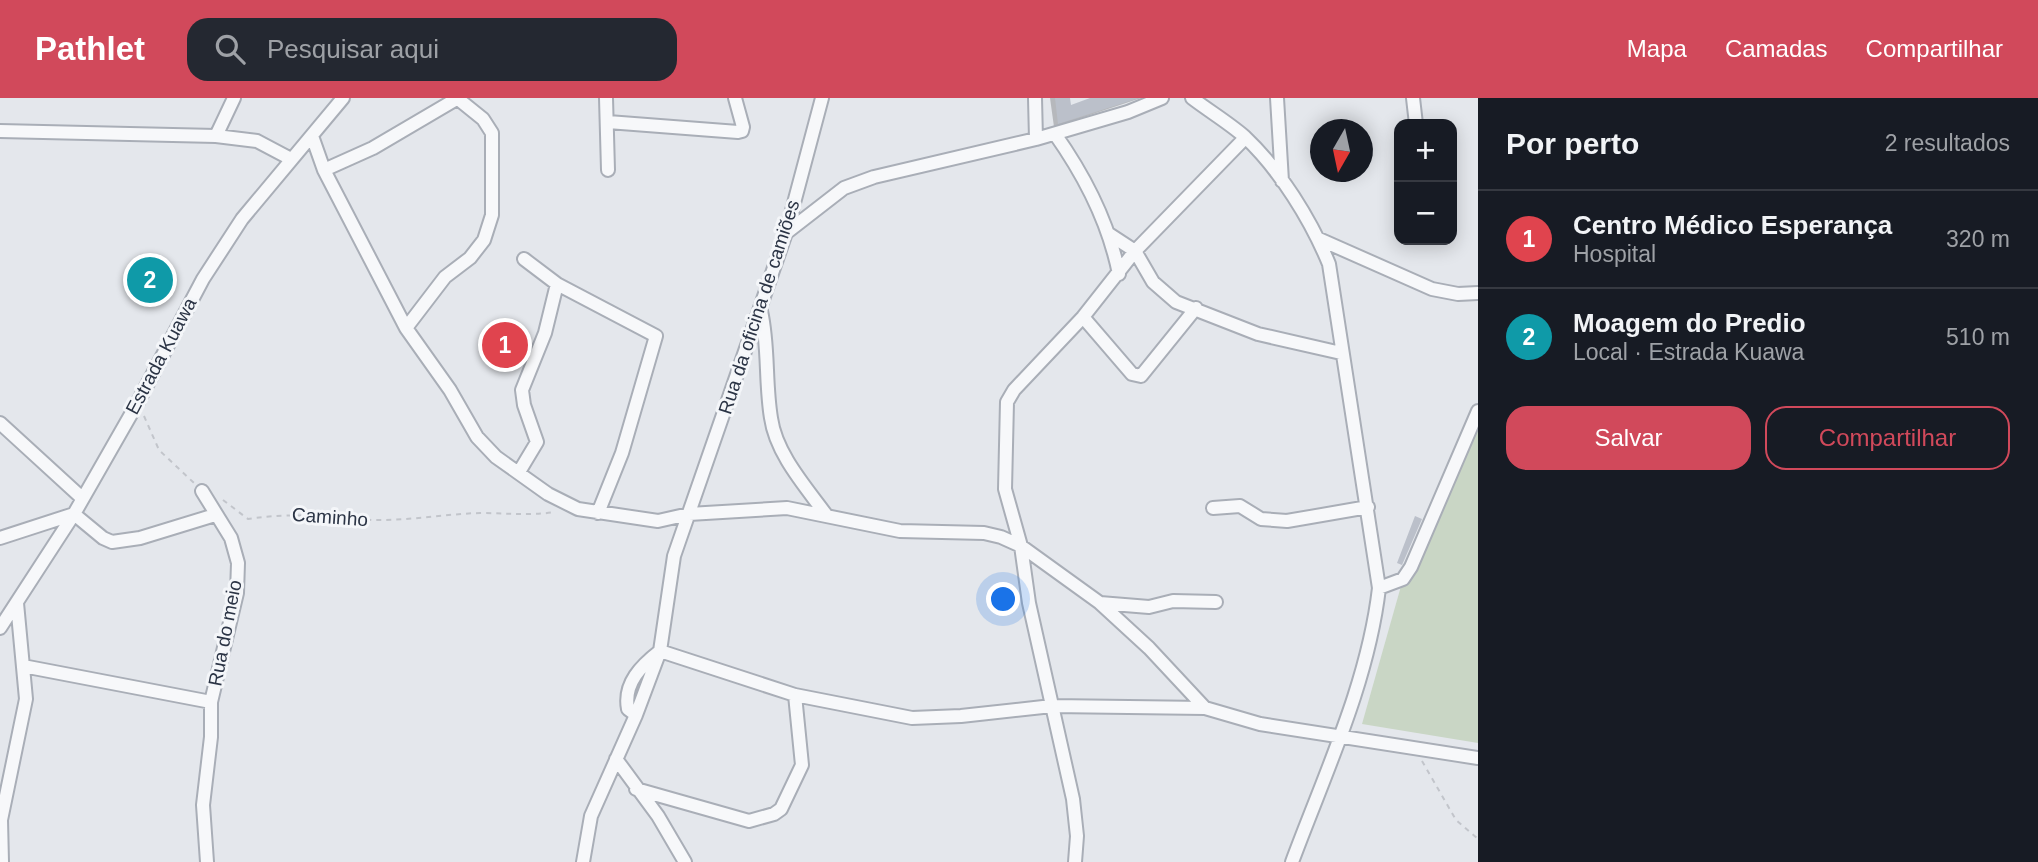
<!DOCTYPE html>
<html lang="pt">
<head>
<meta charset="utf-8">
<style>
	:root { --surface:#171b24; --page:#242831; --text:#f1f3f6; --muted:#9ea1a6; --line:#363941; --accent:#d1495b }
	body { margin:0; font-family:Helvetica,sans-serif; background:var(--page); color:var(--text) }
	.controls { position:absolute; right:21px; top:21px; display:grid; overflow:hidden; border-radius:14px; box-shadow:0 4px 18px #0003 }
	.controls button { width:63px; height:63px; display:grid; place-items:center; padding:0; border:0; border-bottom:2px solid var(--line); background:var(--surface); color:var(--text); font:35px sans-serif }
	.compass { position:absolute; left:1310px; top:21px; width:63px; height:63px; border-radius:50%; background:var(--surface); box-shadow:0 4px 18px #0003; rotate:189deg }
	.you { position:absolute; left:1004px; top:502px; width:24px; height:24px; margin:-18px; border:5px solid #fff; border-radius:50%; background:#1a73e8; box-shadow:0 0 0 10px #1a73e833 }
	.badge { display:grid; place-items:center; width:46px; height:46px; border-radius:50%; background:var(--accent); color:#fff; font-size:23px; font-weight:700 }
	.pin { position:absolute; translate:-50% -50%; border:4px solid #fff; box-shadow:0 2px 7px #0006 }
	.list { margin:0; padding:0; list-style:none }
	h2 { display:flex; justify-content:space-between; align-items:center; height:91px; margin:0; padding:0 28px; font-size:30px }
	h2 small { font-size:23px; font-weight:400; color:var(--muted) }
	.list li { display:grid; grid-template-columns:46px 1fr auto; gap:21px; align-items:center; box-sizing:border-box; height:98px; padding:0 28px; border-top:2px solid var(--line) }
	.list b { display:block; font-size:26px; white-space:nowrap }
	.list p { margin:0; font-size:23px; white-space:nowrap; color:var(--muted) }
	.list em { font-size:23px; font-style:normal; color:var(--muted) }
	.actions { display:flex; gap:14px; padding:21px 28px }
	.actions a { flex:1; padding:16px 0; border:2px solid var(--accent); border-radius:21px; text-align:center; font-size:24px; color:var(--accent) }
	.actions .main { background:var(--accent); color:#fff }
	.icon { flex:none; width:38px; height:38px; fill:none; stroke:currentColor; stroke-width:2; stroke-linecap:round; stroke-linejoin:round }
	.map { position:relative; flex:none; width:1478px; height:764px; overflow:hidden }
	header { display:flex; align-items:center; gap:42px; box-sizing:border-box; height:98px; padding:0 35px; background:var(--accent); color:#fff }
	header strong { font-size:33px }
	nav { display:flex; gap:38px; margin-inline-start:auto; font-size:24px }
	.search { width:490px; height:63px; background:var(--page); display:flex; align-items:center; gap:18px; box-sizing:border-box; padding:0 24px; border-radius:21px; color:var(--muted); font-size:26px }
	main { display:flex }
	aside { flex:1; background:var(--surface) }
	.map>svg:first-child { display:block }
	.green { fill:#c9d6c5 }
	.shadow { fill:#0003 }
	.building { fill:#bbc0ca }
	.lines { fill:none; stroke-linecap:round; stroke-linejoin:round }
	.minor-casing { stroke:#a9aeb7; stroke-width:16 }
	.path { stroke:#c2c5cb; stroke-width:2; stroke-dasharray:5 5; stroke-linecap:butt }
	.minor { stroke:#f7f8fa; stroke-width:12 }
	.labels { text-anchor:middle; dominant-baseline:central; stroke-width:6; stroke-linejoin:round; paint-order:stroke }
	.street-label { font-size:19px; fill:#2b3445; stroke:#f4f6f9 }
</style>
</head>
<body>
<header>
<strong>Pathlet</strong>
<div class="search"><svg class="icon" aria-label="search" viewBox="0 0 24 24"><circle cx="10" cy="10" r="6"/><path d="M15 15l6 6"/></svg>Pesquisar aqui</div>
<nav><a>Mapa</a><a>Camadas</a><a>Compartilhar</a></nav>
</header>
<main>
<div class="map">
<svg width="1478" height="764" viewBox="0 0 1478 764">
	<rect width="100%" height="100%" fill="#e4e7ec"/>
	<path class="green" d="M 1478,313 L 1478,645 L 1362,626 L 1403,481 Z"/>
	<path class="shadow" d="M 1050,0 L 1069,0 L 1070,9 L 1095,0 L 1141,0 L 1054,29 Z
		M 139,167 L 168,183 L 154,203 L 125,187 Z"/>
	<path class="building" d="M 1055,0 L 1070,0 L 1071,7 L 1090,0 L 1139,0 L 1058,26 Z
		M 138,165 L 170,183 L 162,198 L 130,180 Z
		M 1415,418 L 1422,421 L 1402,467 L 1397,465 Z"/>
	<g class="lines">
		<defs>
			<path id="minor" d="M 606,0 L 608,72
				M 1035,0 L 1036,41
				M 1192,0 C 1209,13 1229,25 1245,39 C 1280,72 1311,122 1329,166 L 1379,490 C 1368,585 1325,675 1292,764
				M 1277,0 L 1282,83
				M 1413,0 L 1416,26
				M 608,24 L 738,34 L 742,33 L 743,29 L 735,0
				M 0,33 L 216,38 L 257,43 L 291,61
				M 1055,36 C 1084,77 1109,126 1119,176
				M 216,38 L 234,0
				M 312,38 L 324,72 L 406,230 L 450,292 L 477,339 L 496,359 L 548,396 L 578,411 L 658,423 L 689,416 L 787,410 L 900,433 L 984,435 L 1001,439 L 1021,448 L 1100,505 L 1149,550 L 1205,610
				M 324,72 L 373,50 L 458,0
				M 786,135 L 844,90 L 874,79 L 1036,41 L 1128,14 L 1162,0
				M 1109,136 L 1135,153 L 1153,184 L 1176,204 L 1258,236 L 1341,255
				M 1319,141 L 1432,191 L 1458,196 L 1478,195
				M 557,186 L 656,238 L 622,355 L 598,415
				M 761,213 C 769,248 765,284 771,320 C 776,356 806,389 827,418
				M 1083,219 L 1132,276 L 1141,278 L 1196,210
				M 406,230 L 445,179 L 470,160 L 484,142 L 492,117 L 492,35 L 483,21 L 457,0
				M 0,325 L 82,400
				M 519,374 L 537,344 L 524,307 L 522,292 L 545,235 L 557,186 L 524,161
				M 202,393 L 231,440 L 238,465 L 237,495 L 211,604 L 211,639 L 203,707 L 207,764
				M 1213,410 L 1240,408 L 1261,421 L 1287,423 L 1368,409
				M 0,440 L 74,416 L 103,440 L 112,444 L 140,440 L 215,417
				M 1379,490 L 1403,481 L 1411,469 L 1478,313
				M 1100,505 L 1149,509 L 1173,503 L 1216,504
				M 0,530 L 74,416 L 138,304 L 203,181 L 242,121 L 343,0
				M 23,568 L 211,604
				M 636,617 L 628,611 C 623,585 642,567 660,553 L 795,597 L 912,620 L 961,618 L 1052,608 L 1205,610 L 1260,626 L 1478,660
				M 616,661 L 658,718 L 685,764
				M 636,691 L 749,723 L 774,716 L 781,711 L 802,667 L 795,597
				M 2,764 L 1,722 L 26,601 L 17,505
				M 583,764 L 591,718 L 636,617 L 660,553 L 674,458 L 786,135 L 822,0
				M 1075,764 L 1077,738 L 1073,701 L 1029,505 L 1021,448 L 1005,391 L 1007,304 L 1014,292 L 1083,219 L 1135,153 L 1245,40"/>
		</defs>
		<use href="#minor" class="minor-casing"/>
		<path class="path" d="M 144,318 L 159,352 L 194,385
			M 223,402 L 248,421 C 295,414 325,419 372,422 C 408,423 444,416 480,415 C 506,415 529,418 555,414
			M 1422,663 L 1456,722 L 1478,741"/>
		<use href="#minor" class="minor"/>
	</g>
	<g class="labels">
		<g class="street-label">
			<text transform="translate(759 209) rotate(-72)">Rua da oficina de camiões</text>
			<text transform="translate(161 258) rotate(-62)">Estrada Kuawa</text>
			<text transform="translate(330 419) rotate(4)">Caminho</text>
			<text transform="translate(225 535) rotate(-79)">Rua do meio</text>
		</g>
	</g>
</svg>
<div class="controls">
<button>+</button>
<button>−</button>
</div>
<svg class="compass" viewBox="-18 -18 36 36"><path d="M0-13l5 13h-10z" fill="#e53935"/><path d="M0 13l5-13h-10z" fill="#9ea1a6"/></svg>
<div class="you"></div>
<div class="pin badge" style="left:505px;top:247px;background:#e0444e">1</div>
<div class="pin badge" style="left:150px;top:182px;background:#0f9aa8">2</div>
</div>
<aside>
<h2>Por perto<small>2 resultados</small></h2>
<ul class="list">
<li><span class="badge" style="background:#e0444e">1</span><div><b>Centro Médico Esperança</b><p>Hospital</p></div><em>320 m</em></li>
<li><span class="badge" style="background:#0f9aa8">2</span><div><b>Moagem do Predio</b><p>Local · Estrada Kuawa</p></div><em>510 m</em></li>
</ul>
<div class="actions"><a class="main">Salvar</a><a>Compartilhar</a></div>
</aside>
</main>
</body>
</html>
